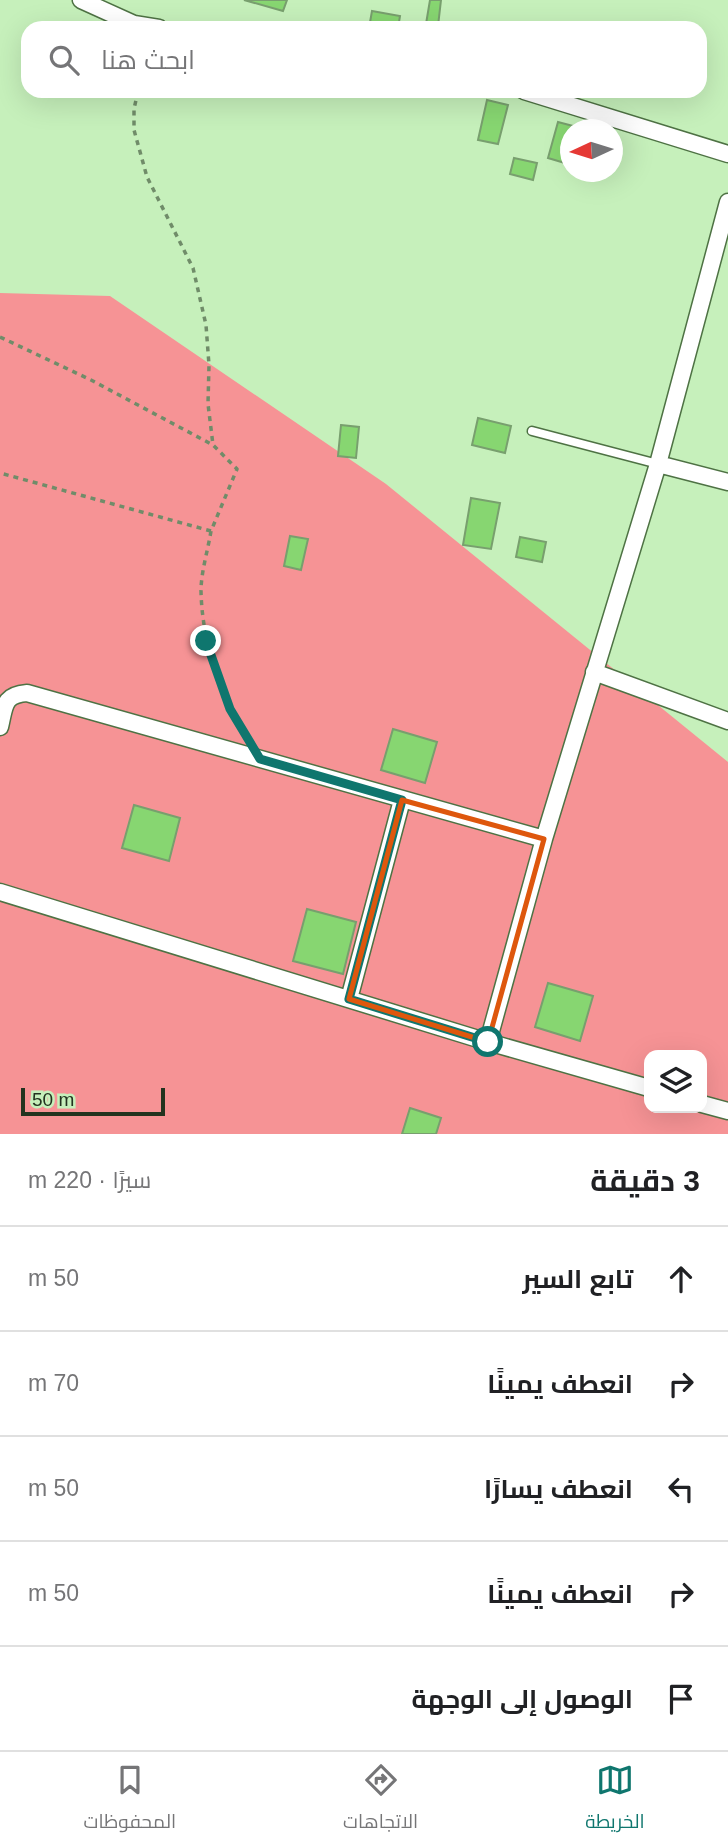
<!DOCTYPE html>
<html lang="ar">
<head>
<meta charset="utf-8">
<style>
	:root { --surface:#fff; --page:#f2f2f2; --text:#202124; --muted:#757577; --line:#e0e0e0; --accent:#0f766e }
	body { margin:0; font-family:Arial,Cairo,sans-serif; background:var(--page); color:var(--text); direction:rtl }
	.controls { position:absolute; right:21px; bottom:21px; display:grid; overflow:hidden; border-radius:14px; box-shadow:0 7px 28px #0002 }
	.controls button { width:63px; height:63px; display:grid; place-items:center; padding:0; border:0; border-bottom:2px solid var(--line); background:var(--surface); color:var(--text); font:35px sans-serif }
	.compass { position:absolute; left:560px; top:119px; width:63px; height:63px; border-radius:50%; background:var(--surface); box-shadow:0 7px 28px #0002; rotate:266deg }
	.scale { position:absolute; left:21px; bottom:18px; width:144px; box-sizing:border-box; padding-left:7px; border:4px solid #23331f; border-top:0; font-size:19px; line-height:24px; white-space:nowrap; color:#23331f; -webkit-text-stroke:5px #c6f0bb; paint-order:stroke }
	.stop { position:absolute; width:21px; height:21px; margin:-16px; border:5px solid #0f766e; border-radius:50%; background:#fff }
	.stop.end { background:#0f766e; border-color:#fff; box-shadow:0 2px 7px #0008 }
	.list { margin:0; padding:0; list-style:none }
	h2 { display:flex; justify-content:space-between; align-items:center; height:91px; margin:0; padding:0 28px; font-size:30px }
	h2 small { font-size:23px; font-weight:400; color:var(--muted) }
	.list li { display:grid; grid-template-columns:46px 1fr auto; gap:21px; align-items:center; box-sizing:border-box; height:105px; padding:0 28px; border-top:2px solid var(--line) }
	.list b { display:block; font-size:26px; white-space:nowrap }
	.list em { font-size:23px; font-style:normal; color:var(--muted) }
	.icon { flex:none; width:38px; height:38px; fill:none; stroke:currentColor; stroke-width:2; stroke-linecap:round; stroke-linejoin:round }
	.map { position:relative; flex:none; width:728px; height:1134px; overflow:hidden; direction:ltr }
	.search { position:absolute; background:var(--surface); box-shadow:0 7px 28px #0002; left:21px; right:21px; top:21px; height:77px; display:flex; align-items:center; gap:18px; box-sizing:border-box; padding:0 24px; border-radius:21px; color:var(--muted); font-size:26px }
	.sheet { height:616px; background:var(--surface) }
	nav { display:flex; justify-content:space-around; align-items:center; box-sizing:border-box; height:98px; border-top:2px solid var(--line); background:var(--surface); font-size:19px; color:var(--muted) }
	nav a { display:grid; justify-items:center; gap:4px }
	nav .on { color:var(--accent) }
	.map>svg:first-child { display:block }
	.green { fill:#f69395; fill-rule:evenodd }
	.building { fill:#87d671; stroke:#789f6e; stroke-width:2 }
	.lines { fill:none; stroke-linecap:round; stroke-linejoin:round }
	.service-casing { stroke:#4e7244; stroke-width:11 }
	.minor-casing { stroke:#4e7244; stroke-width:19 }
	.path { stroke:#708c69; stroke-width:3.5; stroke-dasharray:5 5; stroke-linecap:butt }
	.service { stroke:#fff; stroke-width:8 }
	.minor { stroke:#fff; stroke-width:16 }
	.route { stroke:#0f766e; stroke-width:9 }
	.marked { fill:none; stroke:#de570d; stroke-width:5; stroke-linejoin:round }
</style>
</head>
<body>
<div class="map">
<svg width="728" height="1134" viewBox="0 0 728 1134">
	<rect width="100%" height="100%" fill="#c6f0bb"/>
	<path class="green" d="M 0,293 L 110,296 L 386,484 L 728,762 L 728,1134 L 0,1134 ZM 649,1055 L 702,1055 L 702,1108 L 649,1108 Z"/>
	<path class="building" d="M 244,0 L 287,0 L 283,11 Z
		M 430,0 L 441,0 L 438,26 L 426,24 Z
		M 372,11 L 400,16 L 398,28 L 369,28 Z
		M 487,100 L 508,105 L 498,144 L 478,140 Z
		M 558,122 L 577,127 L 577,130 L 570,130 L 570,153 L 568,164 L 548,158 Z
		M 514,158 L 537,163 L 533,180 L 510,174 Z
		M 478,418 L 511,426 L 505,453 L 472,445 Z
		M 341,425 L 359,427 L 356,458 L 338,456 Z
		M 471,498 L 500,503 L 491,549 L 463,545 Z
		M 290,536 L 308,539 L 301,570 L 284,566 Z
		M 520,537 L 546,542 L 542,562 L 516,557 Z
		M 393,729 L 437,742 L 425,783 L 381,770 Z
		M 134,805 L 180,818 L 169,861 L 122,848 Z
		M 307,909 L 356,922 L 343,974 L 293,961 Z
		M 548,983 L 593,996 L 580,1041 L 535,1027 Z
		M 410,1108 L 441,1118 L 436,1134 L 402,1134 Z"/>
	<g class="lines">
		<defs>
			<path id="service" d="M 532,431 L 658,464"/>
			<path id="minor" d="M 81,0 L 134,24 L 159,28
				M 524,91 L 728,154
				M 658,464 L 728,482
				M 594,672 L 728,721
				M 0,727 C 5,706 3,695 27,693 L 544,839
				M 0,892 L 488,1042 L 649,1088
				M 349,999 L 402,800
				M 488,1042 L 544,839 L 658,464 L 728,202
				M 702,1104 L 728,1111"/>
		</defs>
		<use href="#service" class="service-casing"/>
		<use href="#minor" class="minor-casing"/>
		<path class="path" d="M 138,91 L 134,109 L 134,130 L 147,177 L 193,268 L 206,325 L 209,365 L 208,404 L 213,445
			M 0,337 L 91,380 L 213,445 L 237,469 L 211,531 L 0,473
			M 211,531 C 208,550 201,572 201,591 C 202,642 220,693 246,737"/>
		<use href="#service" class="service"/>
		<use href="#minor" class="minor"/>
	</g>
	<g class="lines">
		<path class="route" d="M 206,641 L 230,709 L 260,759 L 402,800 L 349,999 L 488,1042"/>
	</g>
	<path class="marked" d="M 402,800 L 544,839 L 488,1042 L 349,999 Z"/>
</svg>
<div class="controls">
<button><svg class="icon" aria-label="layers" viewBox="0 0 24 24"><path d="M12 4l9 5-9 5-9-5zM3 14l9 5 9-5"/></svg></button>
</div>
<svg class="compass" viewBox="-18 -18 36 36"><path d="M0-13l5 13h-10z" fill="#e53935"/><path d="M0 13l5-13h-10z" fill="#757577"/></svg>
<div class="scale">50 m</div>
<div class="stop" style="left:488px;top:1042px"></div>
<div class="stop end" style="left:206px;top:641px"></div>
<div class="search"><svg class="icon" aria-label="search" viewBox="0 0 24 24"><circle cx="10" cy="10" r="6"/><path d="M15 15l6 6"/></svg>ابحث هنا</div>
</div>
<section class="sheet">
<h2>3 دقيقة<small>سيرًا · 220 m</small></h2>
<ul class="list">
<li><svg class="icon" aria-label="ahead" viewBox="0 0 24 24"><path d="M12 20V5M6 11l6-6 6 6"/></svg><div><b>تابع السير</b></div><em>50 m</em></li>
<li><svg class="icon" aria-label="right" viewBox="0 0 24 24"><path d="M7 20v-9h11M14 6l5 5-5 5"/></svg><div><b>انعطف يمينًا</b></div><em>70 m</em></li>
<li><svg class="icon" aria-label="left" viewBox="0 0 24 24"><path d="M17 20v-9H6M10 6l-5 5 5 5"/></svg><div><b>انعطف يسارًا</b></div><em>50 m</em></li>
<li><svg class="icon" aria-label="right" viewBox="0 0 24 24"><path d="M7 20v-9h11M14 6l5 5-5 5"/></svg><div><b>انعطف يمينًا</b></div><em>50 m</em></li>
<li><svg class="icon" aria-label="arrive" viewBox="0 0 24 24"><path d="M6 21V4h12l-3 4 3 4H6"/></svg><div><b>الوصول إلى الوجهة</b></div></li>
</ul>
</section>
<nav>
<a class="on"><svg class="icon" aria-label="map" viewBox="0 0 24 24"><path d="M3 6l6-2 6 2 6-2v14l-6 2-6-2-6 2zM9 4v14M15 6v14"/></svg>الخريطة</a>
<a><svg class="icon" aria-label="directions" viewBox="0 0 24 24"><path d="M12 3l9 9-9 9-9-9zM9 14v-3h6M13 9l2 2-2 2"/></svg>الاتجاهات</a>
<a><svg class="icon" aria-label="saved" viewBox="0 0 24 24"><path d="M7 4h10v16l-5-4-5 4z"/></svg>المحفوظات</a>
</nav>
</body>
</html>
